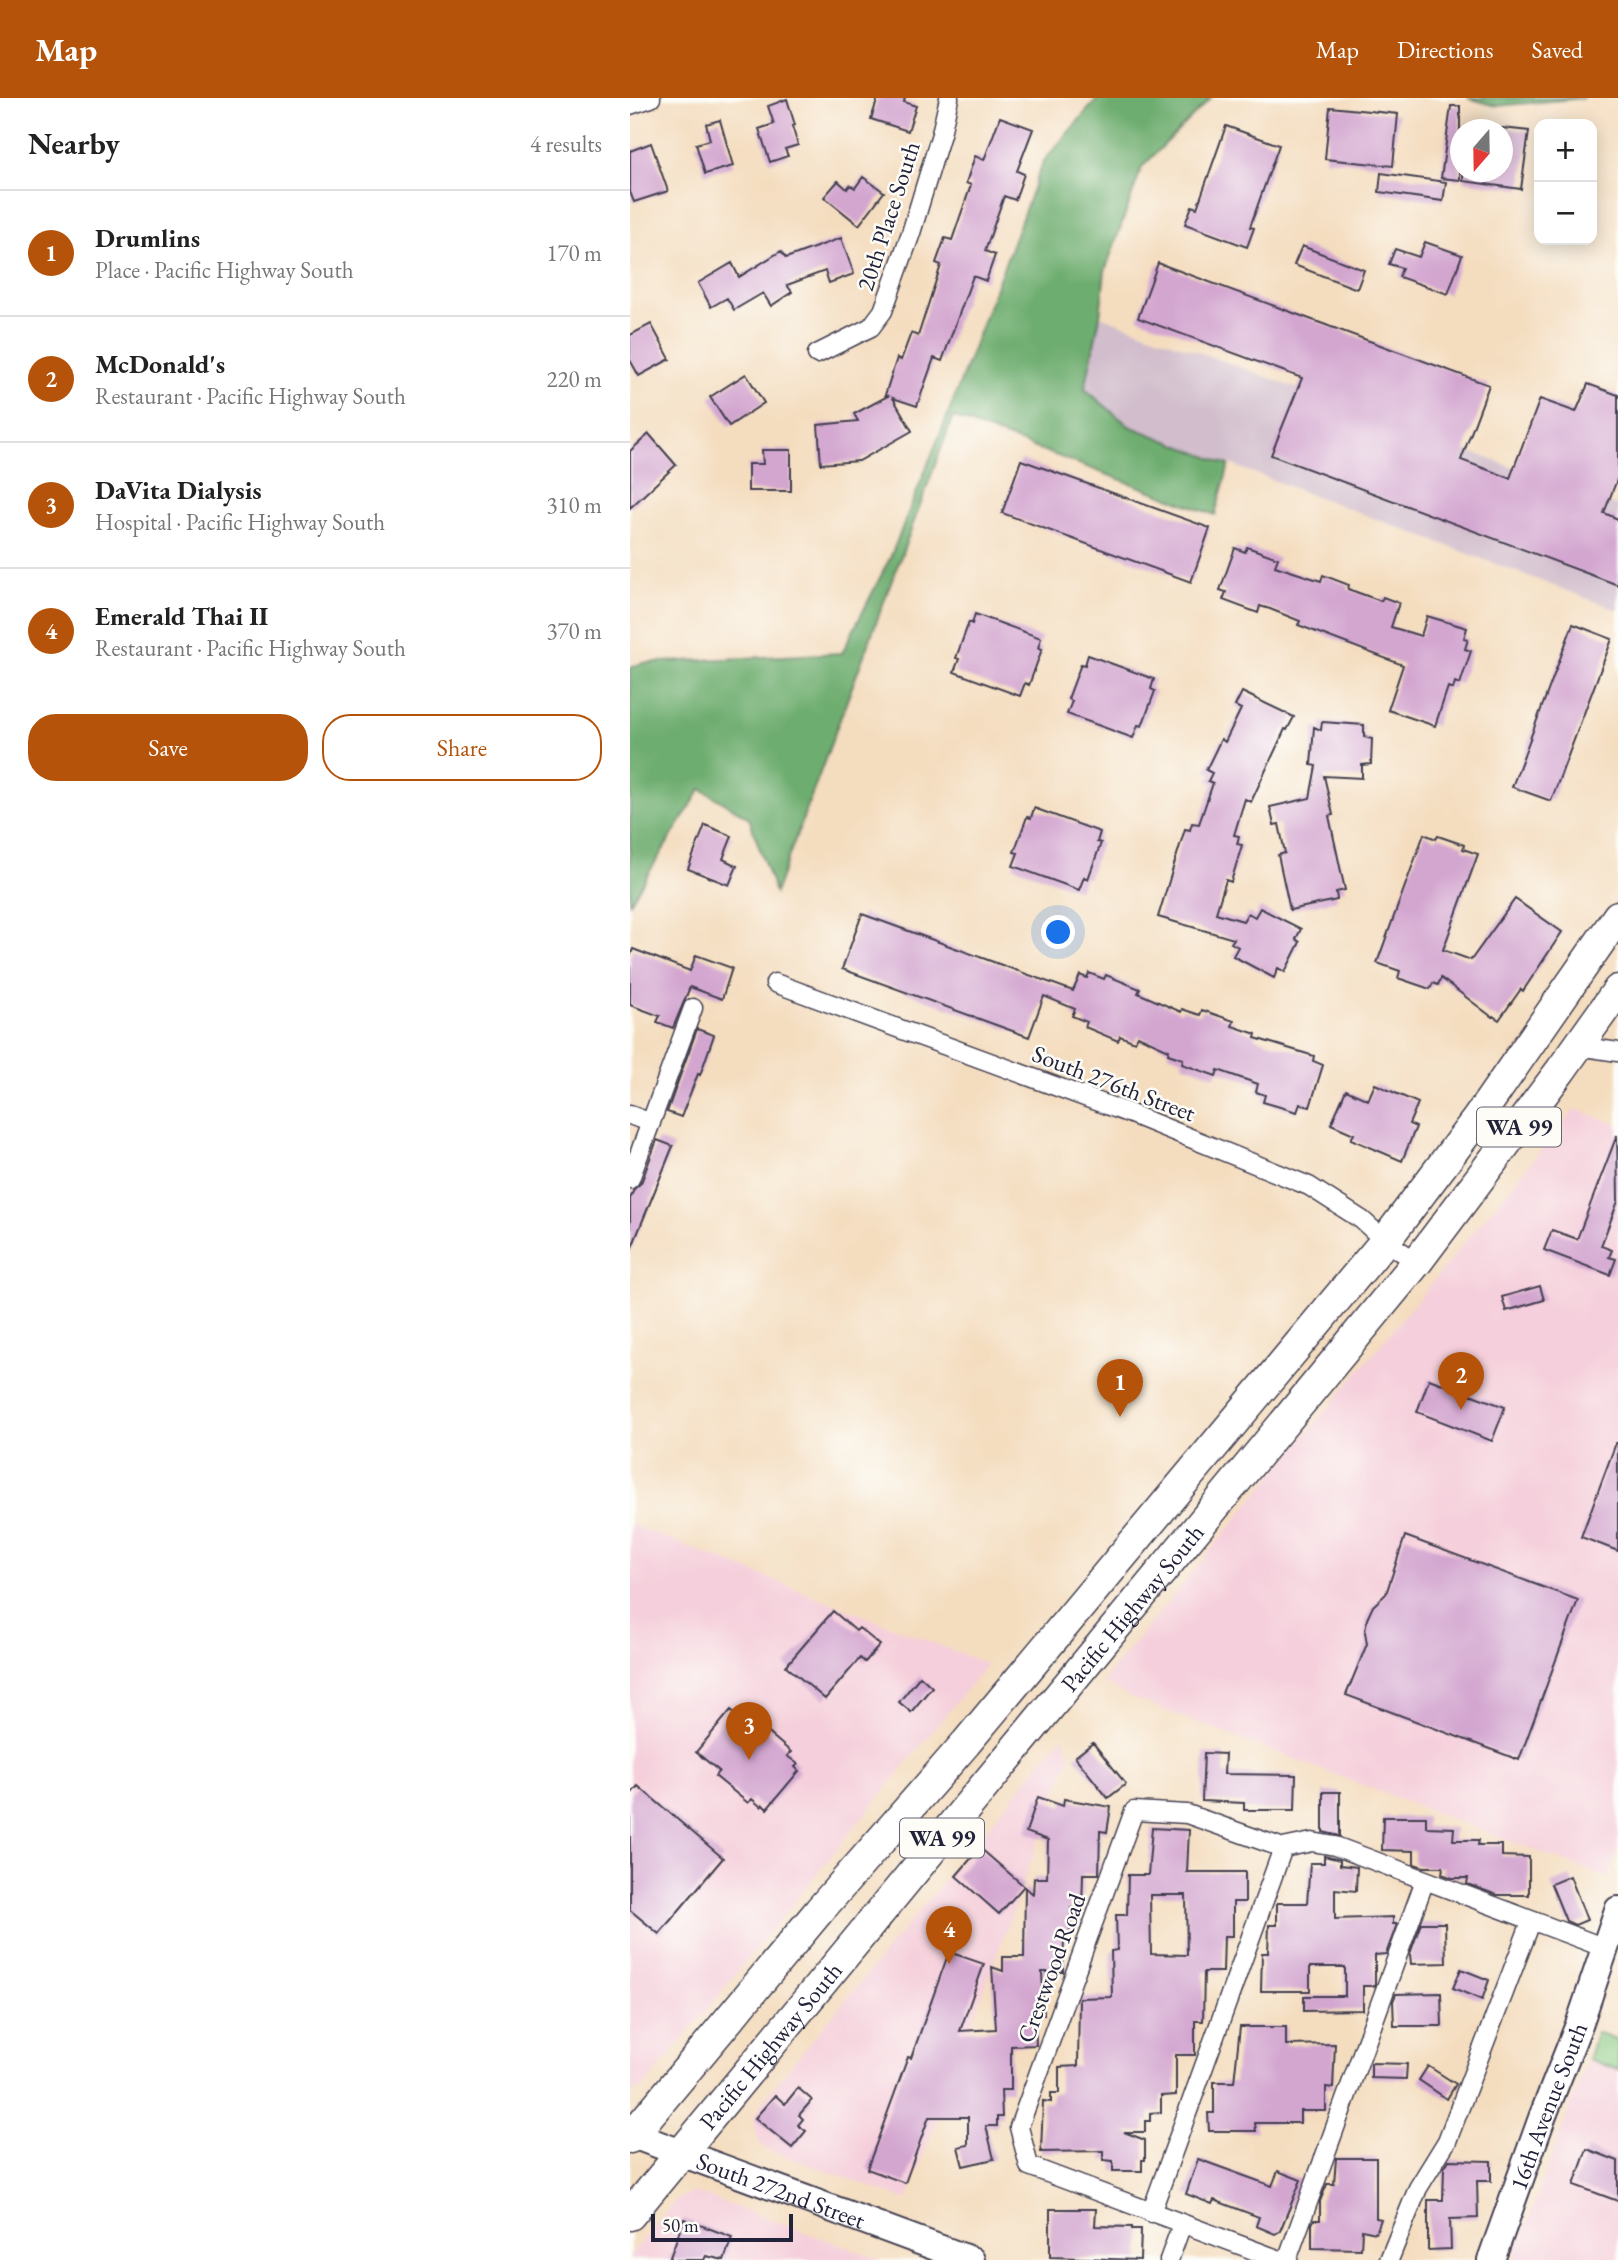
<!DOCTYPE html>
<html lang="en">
<head>
<meta charset="utf-8">
<style>
	:root { --surface:#fff; --page:#f6f6f6; --text:#222; --muted:#767676; --line:#e0e0e0; --accent:#b45309 }
	body { margin:0; font-family:"EB Garamond",serif; background:var(--page); color:var(--text) }
	.controls { position:absolute; right:21px; top:21px; display:grid; overflow:hidden; border-radius:14px; box-shadow:0 4px 18px #0003 }
	.controls button { width:63px; height:63px; display:grid; place-items:center; padding:0; border:0; border-bottom:2px solid var(--line); background:var(--surface); color:var(--text); font:35px sans-serif }
	.compass { position:absolute; left:820px; top:21px; width:63px; height:63px; border-radius:50%; background:var(--surface); box-shadow:0 4px 18px #0003; rotate:200deg }
	.scale { position:absolute; left:21px; bottom:18px; width:142px; box-sizing:border-box; padding-left:7px; border:4px solid #22223b; border-top:0; font-size:19px; line-height:24px; white-space:nowrap; color:#22223b; -webkit-text-stroke:5px #fdfcf7; paint-order:stroke }
	.you { position:absolute; left:429px; top:835px; width:24px; height:24px; margin:-18px; border:5px solid #fff; border-radius:50%; background:#1a73e8; box-shadow:0 0 0 10px #1a73e833 }
	.badge { display:grid; place-items:center; width:46px; height:46px; border-radius:50%; background:var(--accent); color:#fff; font-size:23px; font-weight:700 }
	.pin { position:absolute; translate:-50% -58px; filter:drop-shadow(0 2px 4px #0008) }
	.pin::after { content:''; position:absolute; top:37px; width:24px; height:21px; background:inherit; clip-path:polygon(0 0,100% 0,50% 100%) }
	.list { margin:0; padding:0; list-style:none }
	h2 { display:flex; justify-content:space-between; align-items:center; height:91px; margin:0; padding:0 28px; font-size:30px }
	h2 small { font-size:23px; font-weight:400; color:var(--muted) }
	.list li { display:grid; grid-template-columns:46px 1fr auto; gap:21px; align-items:center; box-sizing:border-box; height:126px; padding:0 28px; border-top:2px solid var(--line) }
	.list b { display:block; font-size:26px; white-space:nowrap }
	.list p { margin:0; font-size:23px; white-space:nowrap; color:var(--muted) }
	.list em { font-size:23px; font-style:normal; color:var(--muted) }
	.actions { display:flex; gap:14px; padding:21px 28px }
	.actions a { flex:1; padding:16px 0; border:2px solid var(--accent); border-radius:28px; text-align:center; font-size:24px; color:var(--accent) }
	.actions .main { background:var(--accent); color:#fff }
	.map { position:relative; flex:none; width:988px; height:2162px; overflow:hidden }
	header { display:flex; align-items:center; gap:42px; box-sizing:border-box; height:98px; padding:0 35px; background:var(--accent); color:#fff }
	header strong { font-size:33px }
	nav { display:flex; gap:38px; margin-inline-start:auto; font-size:24px }
	main { display:flex }
	aside { flex:1; background:var(--surface) }
	.map>svg:first-child { display:block }
	.built { fill:#f5cfdb }
	.industrial { fill:#d1bdcc }
	.green { fill:#88c981; stroke:#55765e; stroke-width:2 }
	.forest { fill:#6ead6f; stroke:#486855; stroke-width:2 }
	.building { fill:#d3a6d0; fill-rule:evenodd }
	.lines { fill:none; stroke-linecap:round; stroke-linejoin:round }
	.street-casing { stroke:#423e4f; stroke-width:21 }
	.secondary-casing { stroke:#423e4f; stroke-width:30 }
	.primary-casing { stroke:#423e4f; stroke-width:33 }
	.street { stroke:#fff; stroke-width:18 }
	.secondary { stroke:#fff; stroke-width:26 }
	.primary { stroke:#fff; stroke-width:30 }
	.labels { text-anchor:middle; dominant-baseline:central; stroke-width:5; stroke-linejoin:round; paint-order:stroke }
	.shield { fill:#fdfcf7; stroke:#646373; stroke-width:2 }
	.shield-label { font-size:23px; font-weight:bold; fill:#22223b }
	.street-label { font-size:24px; fill:#22223b; stroke:#fdfcf7 }
</style>
</head>
<body>
<header>
<strong>Map</strong>
<nav><a>Map</a><a>Directions</a><a>Saved</a></nav>
</header>
<main>
<aside>
<h2>Nearby<small>4 results</small></h2>
<ul class="list">
<li><span class="badge">1</span><div><b>Drumlins</b><p>Place · Pacific Highway South</p></div><em>170 m</em></li>
<li><span class="badge">2</span><div><b>McDonald's</b><p>Restaurant · Pacific Highway South</p></div><em>220 m</em></li>
<li><span class="badge">3</span><div><b>DaVita Dialysis</b><p>Hospital · Pacific Highway South</p></div><em>310 m</em></li>
<li><span class="badge">4</span><div><b>Emerald Thai II</b><p>Restaurant · Pacific Highway South</p></div><em>370 m</em></li>
</ul>
<div class="actions"><a class="main">Save</a><a>Share</a></div>
</aside>
<div class="map">
<svg width="988" height="2162" viewBox="0 0 988 2162">
	<rect width="100%" height="100%" fill="#fdfcf7"/>
	<filter id="ink" filterUnits="userSpaceOnUse"><feTurbulence type="fractalNoise" baseFrequency=".0143" numOctaves="2"/><feDisplacementMap in="SourceGraphic" scale="14" xChannelSelector="R" yChannelSelector="G"/><feConvolveMatrix kernelMatrix="1 2 1 2 8 2 1 2 1" color-interpolation-filters="sRGB"/></filter>
	<filter id="wash" filterUnits="userSpaceOnUse"><feTurbulence type="fractalNoise" baseFrequency=".00686" numOctaves="4" result="noise"/><feDisplacementMap in="SourceGraphic" scale="28" xChannelSelector="R" yChannelSelector="G"/><feGaussianBlur stdDeviation="1.57" result="paint"/><feColorMatrix in="noise" values="0 0 0 0 0 0 0 0 0 0 0 0 0 0 0 0 0 1.4 0 .05"/><feComposite in="paint" operator="in"/></filter>
	<g filter="url(#wash)">
		<rect width="100%" height="100%" fill="#f4ddbf"/>
		<path class="built" d="M 945,1011 L 988,1027 L 988,1752 L 978,1780 L 500,1599 L 472,1584 Z
			M 0,1426 L 357,1566 L 14,1989 L 0,1994 Z
			M 433,1638 L 440,1657 L 277,2102 L 133,2050 L 126,2037 L 124,2022 L 133,2002 Z
			M 958,1961 L 988,1972 L 988,2162 L 883,2162 Z
			M 60,2095 L 67,2095 L 252,2162 L 0,2162 L 0,2157 L 46,2102 Z"/>
		<path class="industrial" d="M 470,218 L 988,408 L 988,512 L 499,328 L 455,292 Z"/>
		<path class="green" d="M 967,1934 L 988,1942 L 988,1972 L 958,1961 Z"/>
		<path class="forest" d="M 468,0 L 581,0 L 512,69 L 475,173 L 470,218 L 455,291 L 499,328 L 599,367 L 585,417 L 323,319 L 145,795 L 119,720 L 71,691 L 0,805 L 0,570 L 12,565 L 212,555 L 260,460 L 319,314 L 413,64 Z
			M 838,0 L 955,0 L 866,8 Z"/>
		<g id="blocks">
			<path class="building" d="M 248,0 L 275,0 L 274,4 L 286,8 L 278,33 L 241,21 Z
				M 157,1 L 165,27 L 162,28 L 168,47 L 155,51 L 158,58 L 140,64 L 129,31 L 144,26 L 138,8 Z
				M 821,8 L 830,8 L 830,82 L 811,80 Z
				M 700,9 L 768,16 L 763,68 L 695,61 Z
				M 370,19 L 403,31 L 387,73 L 394,76 L 385,102 L 374,98 L 355,153 L 365,157 L 356,183 L 343,178 L 312,263 L 304,260 L 287,308 L 263,300 L 282,333 L 229,363 L 191,366 L 188,327 L 228,323 L 224,316 L 258,298 L 255,297 L 267,260 L 271,262 L 281,235 L 288,238 L 311,167 L 306,165 L 315,140 L 322,142 L 341,87 L 336,85 L 345,58 L 354,62 Z
				M 90,22 L 103,68 L 75,76 L 66,46 L 80,42 L 76,26 Z
				M 596,28 L 649,47 L 620,129 L 624,130 L 617,149 L 555,126 L 562,108 L 567,110 Z
				M 872,30 L 899,33 L 891,91 L 833,83 L 833,74 L 872,74 Z
				M 21,45 L 38,93 L 4,104 L 0,94 L 0,53 Z
				M 751,75 L 816,84 L 813,103 L 749,94 Z
				M 233,79 L 254,94 L 229,127 L 194,99 L 208,83 L 217,91 L 220,87 L 225,90 Z
				M 211,140 L 224,176 L 199,185 L 195,173 L 157,187 L 162,194 L 141,208 L 133,195 L 104,212 L 97,200 L 81,209 L 68,185 L 102,165 L 109,179 L 151,153 L 156,160 Z
				M 795,144 L 832,157 L 818,196 L 769,179 L 772,170 L 759,166 L 765,151 L 789,159 Z
				M 672,148 L 734,172 L 727,191 L 664,167 Z
				M 528,165 L 859,287 L 831,362 L 880,380 L 910,301 L 946,314 L 958,286 L 988,297 L 988,379 L 974,415 L 988,421 L 988,487 L 641,357 L 672,280 L 508,220 Z
				M 21,226 L 40,261 L 9,278 L 0,262 L 0,237 Z
				M 116,276 L 134,305 L 99,328 L 80,299 Z
				M 19,336 L 46,367 L 0,410 L 0,353 Z
				M 132,352 L 161,352 L 161,393 L 118,393 L 118,366 L 133,366 Z
				M 391,362 L 580,430 L 561,484 L 372,415 Z
				M 617,449 L 648,460 L 645,468 L 691,483 L 693,477 L 719,487 L 718,491 L 751,503 L 753,499 L 769,505 L 761,529 L 791,538 L 797,518 L 837,530 L 834,540 L 838,541 L 835,551 L 841,553 L 830,586 L 825,584 L 823,591 L 818,589 L 805,628 L 758,612 L 773,567 L 668,527 L 670,523 L 640,511 L 630,508 L 628,515 L 593,502 L 596,494 L 590,492 L 605,450 L 615,454 Z
				M 345,516 L 411,540 L 408,550 L 412,551 L 399,587 L 395,585 L 390,598 L 324,574 L 329,561 L 326,560 L 339,524 L 342,526 Z
				M 943,526 L 982,541 L 921,703 L 882,689 Z
				M 458,557 L 524,581 L 521,591 L 525,593 L 512,628 L 508,627 L 503,640 L 437,616 L 442,603 L 438,601 L 451,566 L 455,567 Z
				M 612,594 L 664,619 L 657,632 L 655,631 L 621,704 L 615,701 L 604,737 L 609,738 L 607,746 L 612,747 L 601,784 L 596,782 L 586,815 L 613,823 L 618,815 L 625,819 L 630,810 L 671,831 L 666,841 L 670,844 L 655,874 L 648,870 L 644,880 L 603,858 L 608,849 L 601,845 L 604,841 L 528,819 L 555,731 L 560,732 L 562,725 L 569,726 L 583,685 L 578,683 L 582,675 L 576,672 L 591,641 L 595,644 L 611,611 L 605,608 Z
				M 692,624 L 734,627 L 734,639 L 742,641 L 741,666 L 732,667 L 732,680 L 694,678 L 703,717 L 699,718 L 715,792 L 706,794 L 707,802 L 660,812 L 648,757 L 655,755 L 649,726 L 644,727 L 640,709 L 680,700 L 686,668 L 681,667 L 684,629 L 691,632 Z
				M 404,710 L 470,734 L 467,744 L 471,745 L 458,781 L 454,779 L 449,792 L 383,768 L 388,755 L 384,754 L 397,719 L 401,720 Z
				M 75,727 L 102,738 L 93,761 L 107,768 L 99,787 L 58,771 Z
				M 794,736 L 806,741 L 808,738 L 834,747 L 833,751 L 848,756 L 813,852 L 841,862 L 885,801 L 932,834 L 893,893 L 891,891 L 869,922 L 863,918 L 862,919 L 811,880 L 808,887 L 803,885 L 800,891 L 768,880 L 770,873 L 747,865 Z
				M 232,816 L 443,893 L 450,877 L 457,880 L 459,875 L 474,881 L 476,877 L 510,891 L 508,895 L 551,914 L 552,911 L 570,917 L 572,912 L 604,923 L 602,928 L 626,936 L 625,940 L 684,958 L 683,963 L 693,967 L 680,1009 L 670,1006 L 667,1014 L 633,1004 L 635,997 L 626,994 L 628,986 L 588,972 L 586,978 L 552,966 L 553,961 L 538,956 L 539,952 L 508,938 L 505,944 L 490,938 L 488,943 L 455,929 L 457,924 L 442,918 L 445,911 L 414,898 L 399,939 L 212,871 Z
				M 3,851 L 60,873 L 66,857 L 102,870 L 92,901 L 60,889 L 43,930 L 27,924 L 30,918 L 0,907 L 0,859 Z
				M 67,931 L 84,937 L 70,977 L 68,976 L 51,1019 L 37,1014 Z
				M 745,986 L 788,1005 L 779,1026 L 786,1029 L 772,1063 L 721,1041 L 724,1036 L 701,1026 L 716,992 L 738,1002 Z
				M 987,1037 L 988,1103 L 971,1148 L 982,1152 L 979,1159 L 986,1161 L 980,1177 L 914,1152 L 922,1132 L 947,1141 Z
				M 27,1042 L 43,1048 L 0,1154 L 0,1101 L 4,1091 L 11,1085 Z
				M 910,1188 L 914,1202 L 876,1213 L 872,1199 Z
				M 799,1281 L 875,1309 L 862,1343 L 787,1314 Z
				M 986,1345 L 988,1345 L 988,1453 L 951,1439 Z
				M 775,1438 L 948,1502 L 889,1662 L 716,1597 L 737,1546 L 735,1534 L 737,1521 L 743,1508 L 756,1496 Z
				M 203,1513 L 226,1533 L 229,1530 L 250,1547 L 235,1564 L 230,1560 L 195,1601 L 156,1568 Z
				M 290,1578 L 302,1589 L 281,1614 L 269,1604 Z
				M 101,1612 L 123,1630 L 127,1625 L 161,1654 L 157,1658 L 168,1666 L 165,1669 L 169,1673 L 137,1711 L 133,1707 L 131,1709 L 122,1701 L 118,1705 L 85,1678 L 89,1673 L 66,1654 Z
				M 463,1645 L 496,1686 L 478,1700 L 445,1659 Z
				M 574,1655 L 595,1656 L 594,1676 L 666,1677 L 665,1712 L 614,1712 L 614,1705 L 572,1703 Z
				M 8,1688 L 93,1760 L 29,1836 L 0,1812 L 0,1697 Z
				M 693,1694 L 710,1694 L 710,1738 L 693,1734 Z
				M 408,1699 L 433,1708 L 434,1701 L 481,1709 L 477,1734 L 470,1733 L 469,1776 L 453,1776 L 452,1811 L 441,1810 L 440,1840 L 434,1840 L 433,1874 L 412,1874 L 414,1917 L 405,1917 L 406,1947 L 381,1948 L 381,1992 L 371,1992 L 372,2019 L 367,2019 L 367,2028 L 356,2028 L 364,2061 L 333,2068 L 328,2049 L 338,2047 L 338,2019 L 299,2019 L 275,2085 L 237,2071 L 278,1959 L 281,1960 L 319,1854 L 354,1866 L 330,1933 L 366,1931 L 362,1869 L 373,1873 L 373,1859 L 394,1859 L 395,1789 L 403,1796 L 404,1780 L 417,1780 L 418,1742 L 396,1734 Z
				M 753,1719 L 796,1719 L 796,1729 L 824,1730 L 823,1742 L 849,1742 L 848,1747 L 872,1747 L 872,1758 L 899,1759 L 899,1797 L 867,1797 L 837,1786 L 838,1780 L 822,1780 L 812,1776 L 813,1769 L 794,1769 L 784,1766 L 784,1753 L 752,1752 Z
				M 522,1730 L 559,1732 L 557,1774 L 615,1774 L 615,1804 L 603,1804 L 603,1838 L 594,1838 L 593,1874 L 574,1874 L 573,1923 L 565,1923 L 565,1957 L 546,1957 L 546,1997 L 531,1998 L 531,2014 L 520,2015 L 520,2023 L 515,2023 L 515,2034 L 494,2034 L 515,2042 L 515,2062 L 512,2062 L 512,2073 L 483,2073 L 483,2063 L 473,2062 L 473,2053 L 411,2054 L 413,2003 L 421,2004 L 421,1995 L 429,1995 L 429,1969 L 448,1968 L 449,1900 L 482,1899 L 481,1853 L 487,1852 L 486,1817 L 497,1817 L 498,1777 L 518,1777 ZM 520,1797 L 556,1797 L 557,1857 L 521,1856 Z
				M 350,1750 L 394,1788 L 369,1816 L 326,1778 Z
				M 694,1758 L 710,1762 L 710,1767 L 727,1769 L 726,1793 L 705,1791 L 705,1821 L 763,1819 L 763,1826 L 767,1826 L 756,1856 L 745,1857 L 745,1888 L 733,1888 L 733,1912 L 674,1913 L 674,1898 L 715,1898 L 715,1869 L 680,1869 L 680,1893 L 631,1893 L 632,1855 L 638,1855 L 639,1827 L 647,1827 L 647,1805 L 677,1805 L 680,1765 L 694,1765 Z
				M 940,1778 L 957,1822 L 945,1827 L 936,1823 L 921,1786 Z
				M 791,1825 L 815,1825 L 816,1865 L 781,1866 L 780,1856 Z
				M 831,1871 L 859,1882 L 852,1902 L 823,1890 Z
				M 811,1895 L 812,1928 L 764,1928 L 763,1903 L 766,1896 Z
				M 610,1929 L 656,1929 L 656,1947 L 705,1946 L 703,1990 L 696,1989 L 696,2013 L 670,2013 L 670,2025 L 625,2025 L 626,2033 L 579,2033 L 578,2015 L 584,2015 L 584,1984 L 604,1984 Z
				M 741,1965 L 777,1966 L 776,1981 L 741,1980 Z
				M 798,1968 L 826,1986 L 817,2001 L 789,1982 Z
				M 168,1990 L 182,2002 L 169,2017 L 173,2021 L 168,2027 L 176,2033 L 162,2050 L 125,2020 L 145,1997 L 155,2006 Z
				M 957,2051 L 988,2063 L 988,2103 L 944,2087 Z
				M 706,2060 L 746,2060 L 746,2120 L 751,2121 L 746,2135 L 732,2132 L 731,2151 L 682,2150 L 682,2126 L 684,2122 L 690,2122 L 690,2103 L 697,2086 L 704,2086 Z
				M 568,2061 L 642,2088 L 648,2073 L 671,2082 L 650,2133 L 645,2136 L 626,2128 L 629,2119 L 584,2102 L 582,2106 L 556,2096 Z
				M 819,2062 L 861,2063 L 861,2083 L 847,2083 L 848,2120 L 820,2121 L 821,2151 L 798,2152 L 798,2102 L 813,2102 L 814,2070 Z
				M 420,2111 L 466,2111 L 465,2128 L 502,2129 L 502,2131 L 511,2131 L 510,2162 L 420,2159 Z
				M 54,2121 L 102,2139 L 94,2162 L 76,2158 L 74,2162 L 39,2162 Z"/>
		</g>
	</g>
	<g filter="url(#ink)">
		<use href="#blocks" fill-opacity="0" stroke="#423e4f" stroke-width="2"/>
		<g class="lines">
			<defs>
				<path id="street" d="M 0,7 L 21,0
					M 187,256 L 241,229 L 253,213 L 281,135 L 311,36 L 319,0
					M 145,885 L 501,1016 L 679,1088 L 732,1122 L 755,1143 L 787,1164
					M 948,948 L 988,954
					M 0,1017 L 21,1025
					M 0,1081 L 63,910
					M 521,2115 L 653,1750
					M 539,2162 L 552,2126
					M 650,2162 L 399,2068 L 389,2029 L 504,1713 L 557,1716 L 653,1750 L 682,1744 L 705,1748 L 975,1850
					M 657,2162 L 795,1782
					M 759,2162 L 788,2090 L 817,2043 L 901,1824"/>
				<g id="secondary">
					<path id="s1" d="M 0,2036 L 341,2162"/>
					<path id="s2" d="M 861,2162 L 912,2020 L 950,1924 L 988,1812"/>
				</g>
				<g id="primary">
					<path d="M 0,2040 L 189,1813 L 336,1645 L 755,1143 L 847,1021 L 988,818"/>
					<path id="s3" d="M 0,2117 L 787,1164 L 931,972 L 988,892"/>
				</g>
			</defs>
			<use href="#street" class="street-casing"/>
			<use href="#secondary" class="secondary-casing"/>
			<use href="#primary" class="primary-casing"/>
			<use href="#street" class="street"/>
			<use href="#secondary" class="secondary"/>
			<use href="#primary" class="primary"/>
		</g>
	</g>
	<g class="labels">
		<g class="shield">
			<rect x="847" y="1009.5" width="84" height="39" rx="5"/>
			<rect x="270" y="1720.5" width="84" height="39" rx="5"/>
		</g>
		<g class="shield-label">
			<text x="889" y="1029">WA 99</text>
			<text x="312" y="1740">WA 99</text>
		</g>
		<g class="street-label">
			<text transform="translate(258 118) rotate(-72)">20th Place South</text>
			<text transform="translate(484 985) rotate(21)">South 276th Street</text>
			<text stroke="none"><textPath href="#s3" startOffset="788">Pacific Highway South</textPath></text>
			<text transform="translate(421 1870) rotate(-70)">Crestwood Road</text>
			<text stroke="none"><textPath href="#s3" startOffset="220">Pacific Highway South</textPath></text>
			<text stroke="none"><textPath href="#s2" startOffset="164">16th Avenue South</textPath></text>
			<text stroke="none"><textPath href="#s1" startOffset="161">South 272nd Street</textPath></text>
		</g>
	</g>
</svg>
<div class="controls">
<button>+</button>
<button>−</button>
</div>
<svg class="compass" viewBox="-18 -18 36 36"><path d="M0-13l5 13h-10z" fill="#e53935"/><path d="M0 13l5-13h-10z" fill="#767676"/></svg>
<div class="scale">50 m</div>
<div class="you"></div>
<div class="pin badge" style="left:490px;top:1319px">1</div>
<div class="pin badge" style="left:831px;top:1312px">2</div>
<div class="pin badge" style="left:119px;top:1662px">3</div>
<div class="pin badge" style="left:319px;top:1866px">4</div>
</div>
</main>
</body>
</html>
